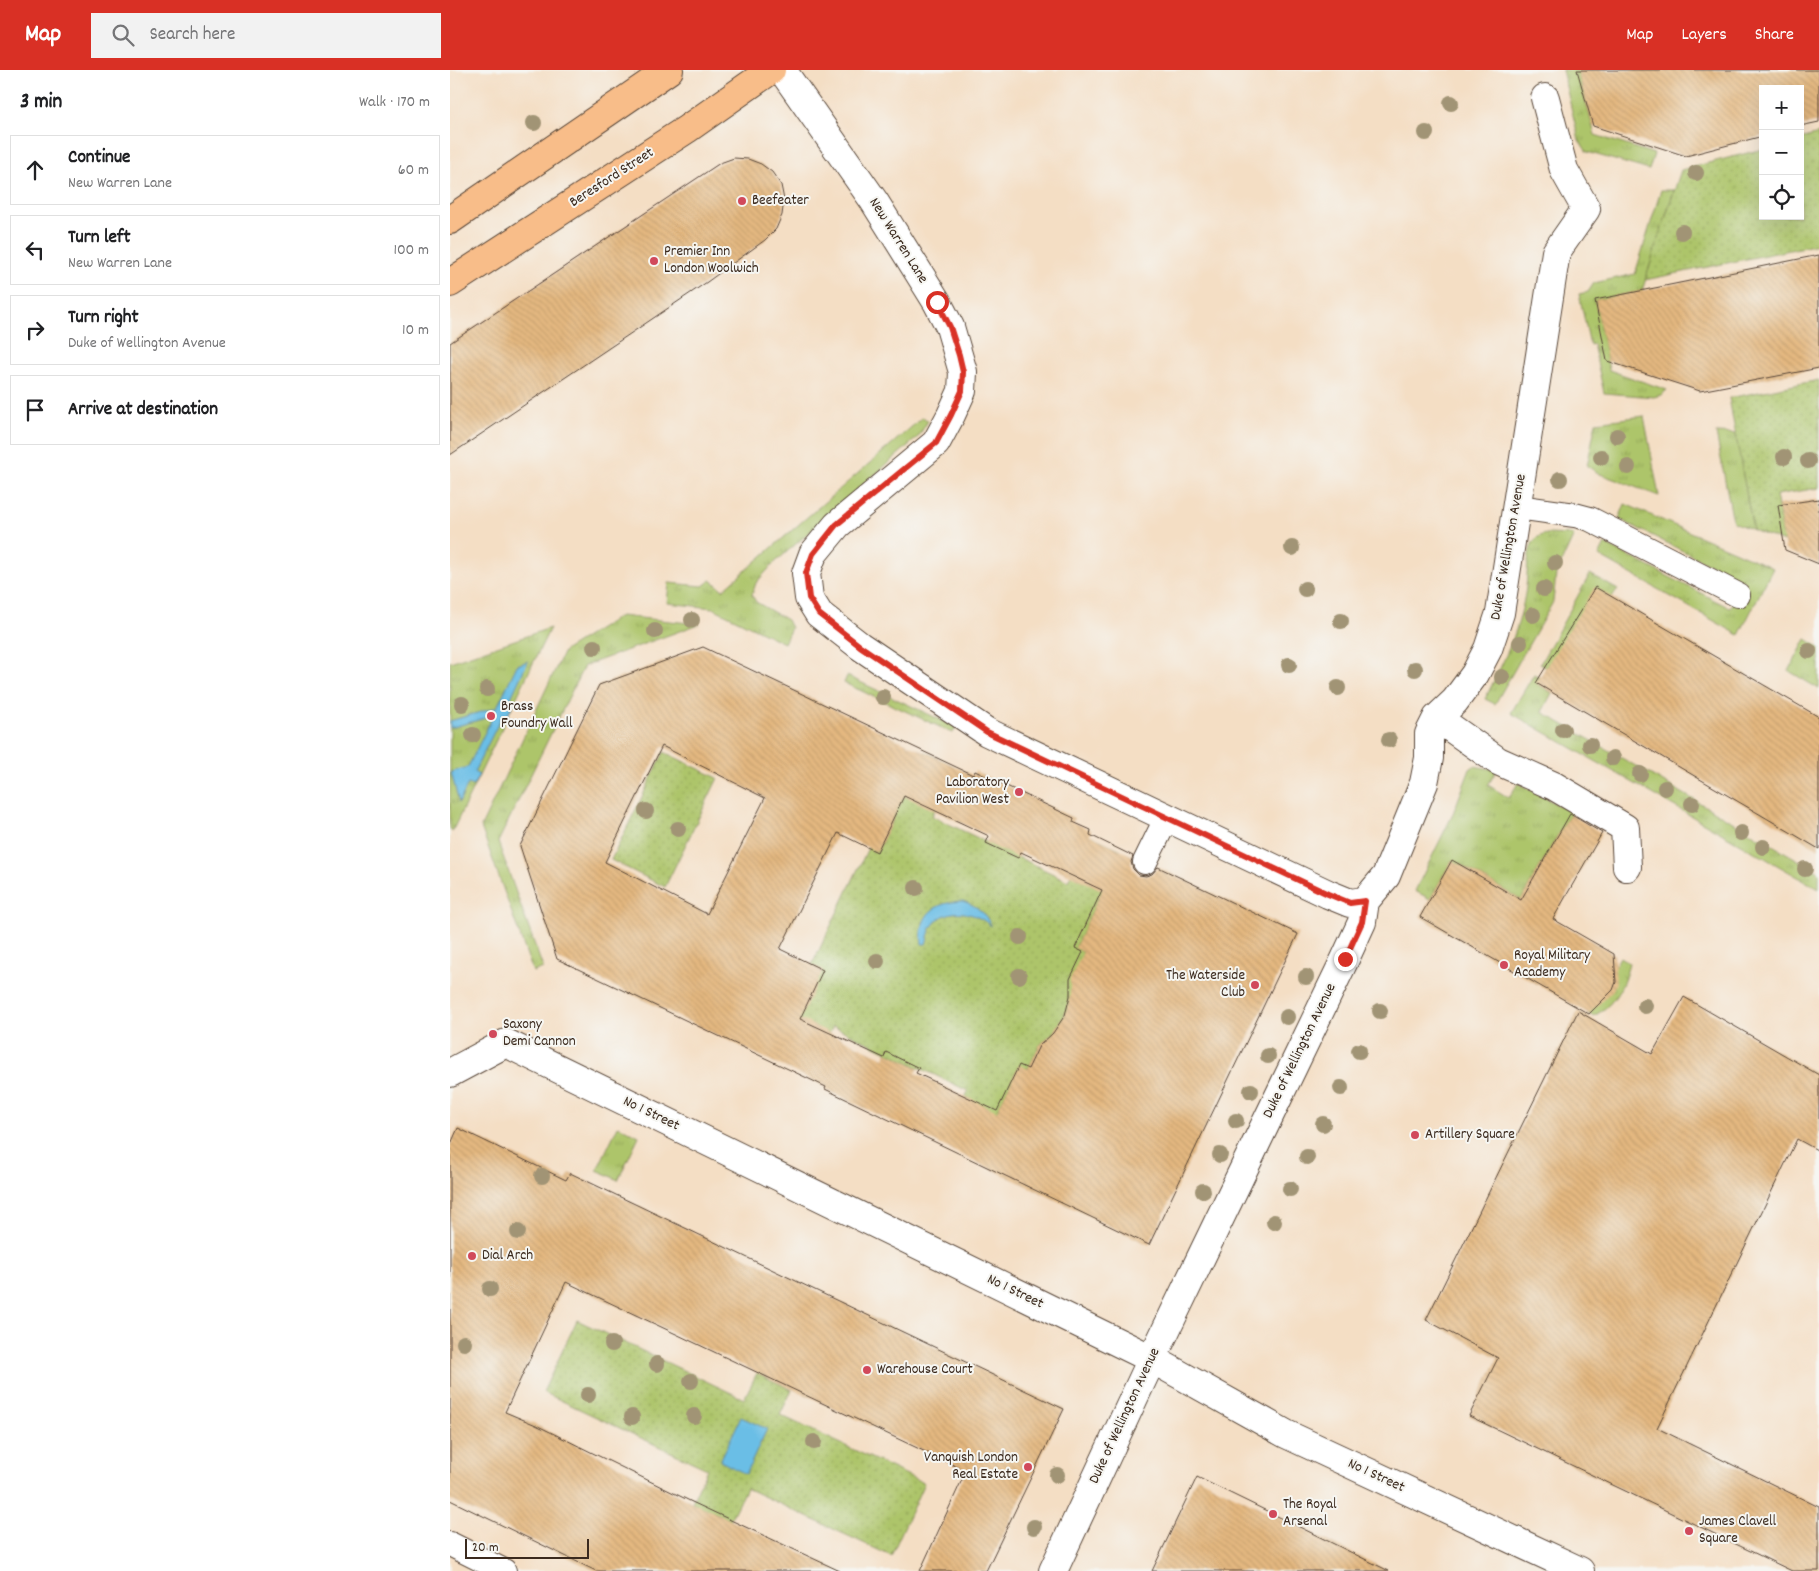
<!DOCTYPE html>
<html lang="en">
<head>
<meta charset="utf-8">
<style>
	:root { --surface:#fff; --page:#f2f2f2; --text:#202124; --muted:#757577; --line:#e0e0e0; --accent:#d93025 }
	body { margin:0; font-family:Dekko,sans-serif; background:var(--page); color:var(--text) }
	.controls { position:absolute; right:15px; top:15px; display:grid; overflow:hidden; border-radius:0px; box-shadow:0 5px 20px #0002 }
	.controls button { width:45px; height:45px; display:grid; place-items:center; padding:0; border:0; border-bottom:1px solid var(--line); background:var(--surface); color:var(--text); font:25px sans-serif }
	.scale { position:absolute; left:15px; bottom:12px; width:124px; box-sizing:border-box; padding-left:5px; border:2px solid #3b2a1e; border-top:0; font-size:14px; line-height:18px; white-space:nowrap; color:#3b2a1e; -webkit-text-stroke:4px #f6f6f2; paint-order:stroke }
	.stop { position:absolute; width:15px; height:15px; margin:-11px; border:4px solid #d93025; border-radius:50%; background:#fff }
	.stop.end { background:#d93025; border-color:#fff; box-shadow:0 1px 5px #0008 }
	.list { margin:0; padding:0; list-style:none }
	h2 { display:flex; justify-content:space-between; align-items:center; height:65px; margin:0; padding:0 20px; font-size:21px }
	h2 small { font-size:16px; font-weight:400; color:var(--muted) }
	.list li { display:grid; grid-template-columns:32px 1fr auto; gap:15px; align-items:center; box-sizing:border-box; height:70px; margin:0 10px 10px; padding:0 10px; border:1px solid var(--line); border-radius:0px }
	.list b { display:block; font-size:19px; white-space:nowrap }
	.list p { margin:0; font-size:16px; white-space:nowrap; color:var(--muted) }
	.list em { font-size:16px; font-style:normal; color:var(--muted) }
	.icon { flex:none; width:28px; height:28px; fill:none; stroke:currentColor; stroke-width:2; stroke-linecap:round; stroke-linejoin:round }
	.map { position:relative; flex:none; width:1369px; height:1501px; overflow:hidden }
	header { display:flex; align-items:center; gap:30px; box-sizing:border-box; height:70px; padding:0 25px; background:var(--accent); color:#fff }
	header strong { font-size:24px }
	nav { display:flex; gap:28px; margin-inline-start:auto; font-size:18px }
	.search { width:350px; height:45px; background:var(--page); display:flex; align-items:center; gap:12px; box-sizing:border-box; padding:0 18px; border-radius:0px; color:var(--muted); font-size:19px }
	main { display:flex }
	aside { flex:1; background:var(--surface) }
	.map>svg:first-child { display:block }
	.grass { fill:url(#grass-tufts); stroke:#747844 }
	.garden { fill:url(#garden-dots); stroke:#747844 }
	.water { fill:#6abee6; stroke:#527482 }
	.building { fill:url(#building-back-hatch); fill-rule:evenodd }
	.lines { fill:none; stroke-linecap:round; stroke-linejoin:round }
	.lane-casing { stroke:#574537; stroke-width:26 }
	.street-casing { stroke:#574537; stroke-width:30 }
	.primary-casing { stroke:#574537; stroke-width:30 }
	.lane { stroke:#fff; stroke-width:24 }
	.street { stroke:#fff; stroke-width:28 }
	.primary { stroke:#f8bd89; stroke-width:28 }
	.tree { fill:#a19475 }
	.route { stroke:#d93025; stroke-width:6 }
	.poi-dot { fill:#d1495b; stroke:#f6f6f2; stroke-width:2 }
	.labels { text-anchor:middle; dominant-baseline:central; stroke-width:4; stroke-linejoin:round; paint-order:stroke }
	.street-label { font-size:15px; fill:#3b2a1e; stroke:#f6f6f2 }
	.poi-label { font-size:15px; fill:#3b2a1e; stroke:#f6f6f2; text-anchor:start }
</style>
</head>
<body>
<header>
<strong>Map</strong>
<div class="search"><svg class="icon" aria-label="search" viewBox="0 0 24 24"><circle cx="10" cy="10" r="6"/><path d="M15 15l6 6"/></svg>Search here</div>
<nav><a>Map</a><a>Layers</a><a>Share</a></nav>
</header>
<main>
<aside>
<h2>3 min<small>Walk · 170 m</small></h2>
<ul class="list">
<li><svg class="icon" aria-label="ahead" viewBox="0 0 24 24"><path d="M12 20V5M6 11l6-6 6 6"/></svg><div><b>Continue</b><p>New Warren Lane</p></div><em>60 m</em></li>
<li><svg class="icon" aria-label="left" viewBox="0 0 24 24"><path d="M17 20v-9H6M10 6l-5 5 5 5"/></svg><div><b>Turn left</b><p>New Warren Lane</p></div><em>100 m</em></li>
<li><svg class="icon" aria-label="right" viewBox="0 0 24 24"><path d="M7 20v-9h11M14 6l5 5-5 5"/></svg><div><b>Turn right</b><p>Duke of Wellington Avenue</p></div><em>10 m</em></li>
<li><svg class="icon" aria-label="arrive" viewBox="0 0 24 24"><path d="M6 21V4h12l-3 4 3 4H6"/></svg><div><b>Arrive at destination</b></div></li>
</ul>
</aside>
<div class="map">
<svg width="1369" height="1501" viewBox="0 0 1369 1501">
	<defs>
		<pattern id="grass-tufts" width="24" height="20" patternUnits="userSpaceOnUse" patternTransform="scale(1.25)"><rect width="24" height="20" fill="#adc56a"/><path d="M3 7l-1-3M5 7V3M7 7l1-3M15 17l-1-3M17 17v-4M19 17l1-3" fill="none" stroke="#96a95b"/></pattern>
		<pattern id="garden-dots" width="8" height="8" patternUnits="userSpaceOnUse" patternTransform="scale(1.25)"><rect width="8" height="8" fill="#adc56a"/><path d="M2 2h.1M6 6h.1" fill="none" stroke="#96a95b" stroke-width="1.8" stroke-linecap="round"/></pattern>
		<pattern id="building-back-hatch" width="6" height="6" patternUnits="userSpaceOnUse" patternTransform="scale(1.25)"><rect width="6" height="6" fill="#e4b880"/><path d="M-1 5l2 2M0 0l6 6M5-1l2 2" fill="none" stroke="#c49e6e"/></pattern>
	</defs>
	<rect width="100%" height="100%" fill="#f6f6f2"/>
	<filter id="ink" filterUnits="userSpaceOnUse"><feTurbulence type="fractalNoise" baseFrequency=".02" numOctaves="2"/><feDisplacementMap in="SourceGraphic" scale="10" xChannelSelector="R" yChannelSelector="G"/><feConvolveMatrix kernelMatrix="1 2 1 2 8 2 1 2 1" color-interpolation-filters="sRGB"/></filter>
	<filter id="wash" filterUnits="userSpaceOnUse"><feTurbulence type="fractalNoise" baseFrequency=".0096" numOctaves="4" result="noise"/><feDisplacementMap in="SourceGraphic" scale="20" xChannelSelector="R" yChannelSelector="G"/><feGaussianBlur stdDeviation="1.12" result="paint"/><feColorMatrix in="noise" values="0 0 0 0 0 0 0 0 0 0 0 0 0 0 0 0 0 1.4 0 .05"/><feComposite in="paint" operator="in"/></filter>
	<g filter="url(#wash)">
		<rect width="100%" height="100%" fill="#f4dec4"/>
		<path class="grass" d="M 1112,0 L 1127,0 L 1145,65 L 1204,84 L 1199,100 L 1137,82 L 1129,70 Z
			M 1211,120 L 1224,120 L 1192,221 L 1145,230 L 1159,300 L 1217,320 L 1211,325 L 1204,327 L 1154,323 L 1143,274 L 1140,275 L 1129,224 L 1138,222 L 1144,213 L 1185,204 Z
			M 1194,346 L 1209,426 L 1150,404 L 1137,396 L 1146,352 Z
			M 473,347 L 478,351 L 468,367 L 322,495 L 306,513 L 302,525 L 306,532 L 337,550 L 341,558 L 334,573 L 263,538 L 217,533 L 219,513 L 253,516 L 261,510 L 273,520 Z
			M 1266,363 L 1286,364 L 1303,460 L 1283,452 Z
			M 1175,434 L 1323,498 L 1289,565 L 1149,486 L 1155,474 L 1280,538 L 1295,512 L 1169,449 Z
			M 1097,464 L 1124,465 L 1106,504 L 1103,532 L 1045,634 L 1035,629 C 1052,595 1069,562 1075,524 C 1078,508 1076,489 1082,474 C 1085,468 1090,465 1097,464 Z
			M 1140,504 L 1168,520 L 1097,598 L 1090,594 Z
			M 170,546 L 249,554 L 134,596 L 48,772 L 93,898 L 83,902 L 31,757 L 114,581 Z
			M 100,558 L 2,762 L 0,758 L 0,592 Z
			M 1356,569 L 1369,577 L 1369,619 L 1339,601 Z
			M 1084,604 L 1091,608 L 1087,614 L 1102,623 L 1092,642 L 1369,802 L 1369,819 L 1061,643 Z
			M 397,606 L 506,657 L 503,663 L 394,613 Z
			M 1024,696 L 1047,700 L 1038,715 L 1059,728 L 1068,713 L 1121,742 L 1071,830 L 1002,790 L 980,829 L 965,821 L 1002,746 L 1020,699 Z
			M 1170,887 L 1179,893 C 1174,916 1165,934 1144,946 L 1138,944 Z
			M 168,1056 L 189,1066 L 168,1110 L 147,1100 Z"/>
		<path class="garden" d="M 1369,64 L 1369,174 L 1195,210 L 1231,100 L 1313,79 L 1313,146 L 1350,146 L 1350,69 Z
			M 1369,310 L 1369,418 L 1326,425 L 1334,472 L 1303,460 L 1279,328 Z
			M 214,682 L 268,708 L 215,817 L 161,790 Z
			M 475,682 L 505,697 L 482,746 L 618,811 L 639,765 L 671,780 L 625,878 L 633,882 L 615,945 L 603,963 L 589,976 L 578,999 L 569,996 L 525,1086 L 514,1031 L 518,1021 L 383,956 L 361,1001 L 332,987 L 362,895 L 418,778 L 427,782 Z
			M 127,1250 L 294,1329 L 307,1303 L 342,1320 L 330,1345 L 474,1413 L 441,1486 L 296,1418 L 280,1450 L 242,1432 L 257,1399 L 93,1322 Z"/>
		<path class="water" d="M 78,591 L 60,630 L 63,633 L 58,645 L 53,644 L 24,702 L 29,705 L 23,716 L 18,714 L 9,733 L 1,702 L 18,697 L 43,646 L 0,658 L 0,651 L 47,637 L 67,595 Z
			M 513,831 C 527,836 535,842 541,856 C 526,842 498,835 483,855 C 479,860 478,868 476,874 L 472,874 C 468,844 485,832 513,831 Z
			M 291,1347 L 317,1359 L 296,1404 L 270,1391 Z"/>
		<g id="blocks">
			<path class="building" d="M 1127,0 L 1369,0 L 1369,52 L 1350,56 L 1350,19 L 1313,19 L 1313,66 L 1236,86 L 1143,56 Z
				M 284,88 L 298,89 L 311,94 L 322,102 L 331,115 L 334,130 L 332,145 L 326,159 L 315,170 L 257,212 L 0,385 L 0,273 L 270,93 Z
				M 1369,185 L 1369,298 L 1250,321 L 1157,291 L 1145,230 Z
				M 1369,429 L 1369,494 L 1335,480 L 1328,435 Z
				M 1145,517 L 1369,647 L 1369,779 L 1086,613 Z
				M 253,577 L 523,705 L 525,701 L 624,748 L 623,752 L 641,760 L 640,765 L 683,786 L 681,792 L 683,799 L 689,805 L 696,806 L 702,804 L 708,797 L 848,864 L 699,1175 L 375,1019 L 376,1017 L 107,889 L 70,776 L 149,615 ZM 212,676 L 315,728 L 257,844 L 155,792 ZM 454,726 L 539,766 L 536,773 L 568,788 L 571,782 L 652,820 L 625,878 L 633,882 L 620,909 L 620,926 L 615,945 L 603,963 L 589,976 L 578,999 L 569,995 L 547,1041 L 466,1003 L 469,998 L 436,982 L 434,988 L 350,949 L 373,900 L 330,879 L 388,763 L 427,782 Z
				M 1120,744 L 1152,763 L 1103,849 L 1164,884 L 1166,912 L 1163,920 L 1139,944 L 970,847 L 1002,790 L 1071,830 Z
				M 1234,927 L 1369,1005 L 1369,1081 L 1347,1069 L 1207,1358 L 1369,1437 L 1369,1501 L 1342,1501 L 1019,1346 L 1048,1288 L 976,1250 L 1128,941 L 1202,984 Z
				M 8,1058 L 116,1110 L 120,1103 L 614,1339 L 536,1501 L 470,1501 L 516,1401 L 116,1212 L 55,1342 L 86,1355 L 242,1432 L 390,1501 L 146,1501 L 0,1430 L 0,1076 Z
				M 747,1407 L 823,1444 L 939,1501 L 702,1501 Z"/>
		</g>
	</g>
	<g filter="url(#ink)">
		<use href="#blocks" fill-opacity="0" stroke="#574537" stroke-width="1"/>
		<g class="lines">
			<defs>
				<path id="lane" d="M 1067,437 L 1125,445 L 1140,449 L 1288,525
					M 695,792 L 717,747
					M 0,1474 L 54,1501"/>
				<path id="street" d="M 332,0 L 424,131 L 487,232 L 500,257 L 513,302 L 512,321 L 501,345 L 486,373 L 387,455 L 363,484 L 356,503 L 359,528 L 369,544 L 410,576 L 537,662 L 878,824 L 900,833 L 915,831
					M 987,648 L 1048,691 L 1104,716 L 1175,758 L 1177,797
					M 0,1003 L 56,973 L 702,1289 L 836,1364 L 1130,1501
					M 603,1501 L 702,1289 L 895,889 L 912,852 L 915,831 L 936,806 L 974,713 L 979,688 L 979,664 L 987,648 L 1005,631 L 1025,604 L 1038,579 L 1050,543 L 1106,182 L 1136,139 L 1114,100 L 1095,28"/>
				<path id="primary" d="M 0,150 L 219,0
					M 0,213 L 237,59 L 321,0"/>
			</defs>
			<use href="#lane" class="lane-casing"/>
			<use href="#street" class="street-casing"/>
			<use href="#primary" class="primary-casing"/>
			<use href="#lane" class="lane"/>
			<use href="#street" class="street"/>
			<use href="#primary" class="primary"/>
		</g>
		<g class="tree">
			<circle cx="1001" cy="33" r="8"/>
			<circle cx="84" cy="53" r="8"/>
			<circle cx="976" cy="63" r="8"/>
			<circle cx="1246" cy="103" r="8"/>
			<circle cx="1232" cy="162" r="8"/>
			<circle cx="1167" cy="366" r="8"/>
			<circle cx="1151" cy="387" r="8"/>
			<circle cx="1334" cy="387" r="8"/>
			<circle cx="1358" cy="391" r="8"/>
			<circle cx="1178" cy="397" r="8"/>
			<circle cx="1110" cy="409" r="8"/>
			<circle cx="842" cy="478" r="8"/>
			<circle cx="1105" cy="493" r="8"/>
			<circle cx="855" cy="519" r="8"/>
			<circle cx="1094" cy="519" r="8"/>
			<circle cx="1083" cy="545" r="8"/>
			<circle cx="242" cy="550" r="8"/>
			<circle cx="891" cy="551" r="8"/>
			<circle cx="205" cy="561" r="8"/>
			<circle cx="1070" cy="573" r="8"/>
			<circle cx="144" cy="577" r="8"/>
			<circle cx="1359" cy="581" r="8"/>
			<circle cx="839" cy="595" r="8"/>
			<circle cx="965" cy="599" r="8"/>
			<circle cx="1052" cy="607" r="8"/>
			<circle cx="888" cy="618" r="8"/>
			<circle cx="37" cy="619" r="8"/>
			<circle cx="433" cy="627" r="8"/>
			<circle cx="12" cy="634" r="8"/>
			<circle cx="1113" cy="660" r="8"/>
			<circle cx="23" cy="665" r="8"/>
			<circle cx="939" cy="670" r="8"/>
			<circle cx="1140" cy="675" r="8"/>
			<circle cx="1163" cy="688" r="8"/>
			<circle cx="1190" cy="704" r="8"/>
			<circle cx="1215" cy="718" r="8"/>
			<circle cx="1242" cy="734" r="8"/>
			<circle cx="196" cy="741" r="8"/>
			<circle cx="228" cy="759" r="8"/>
			<circle cx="1291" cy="763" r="8"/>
			<circle cx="1313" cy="777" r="8"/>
			<circle cx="1355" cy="799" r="8"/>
			<circle cx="466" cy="818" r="8"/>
			<circle cx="570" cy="867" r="8"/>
			<circle cx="427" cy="891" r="8"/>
			<circle cx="569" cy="906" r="8"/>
			<circle cx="856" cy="907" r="8"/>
			<circle cx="1195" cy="936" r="8"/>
			<circle cx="930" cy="941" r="8"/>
			<circle cx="837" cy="947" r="8"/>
			<circle cx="909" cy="981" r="8"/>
			<circle cx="818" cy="986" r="8"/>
			<circle cx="891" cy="1018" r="8"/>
			<circle cx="801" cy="1021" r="8"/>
			<circle cx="786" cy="1051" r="8"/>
			<circle cx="873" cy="1054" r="8"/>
			<circle cx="770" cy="1085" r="8"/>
			<circle cx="857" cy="1087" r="8"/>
			<circle cx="92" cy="1106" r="8"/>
			<circle cx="840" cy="1119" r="8"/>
			<circle cx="753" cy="1121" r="8"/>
			<circle cx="824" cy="1152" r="8"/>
			<circle cx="68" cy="1162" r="8"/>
			<circle cx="40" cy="1219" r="8"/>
			<circle cx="14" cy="1273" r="8"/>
			<circle cx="162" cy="1274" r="8"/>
			<circle cx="207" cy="1294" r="8"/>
			<circle cx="241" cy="1311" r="8"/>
			<circle cx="138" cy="1325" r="8"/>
			<circle cx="244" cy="1346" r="8"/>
			<circle cx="182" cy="1347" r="8"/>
			<circle cx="364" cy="1372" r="8"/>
			<circle cx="607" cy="1405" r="8"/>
			<circle cx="584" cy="1457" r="8"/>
		</g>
	</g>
	<g class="lines" filter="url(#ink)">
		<path class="route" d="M 487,232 L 500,257 L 509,285 L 513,302 L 512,321 L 501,345 L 486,373 L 386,455 L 363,484 L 356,503 L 359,528 L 369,544 L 410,576 L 537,662 L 878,824 L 900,833 L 915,831 L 912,852 L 895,889"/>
	</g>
	<g class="poi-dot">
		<circle cx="292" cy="131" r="5"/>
		<circle cx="204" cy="191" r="5"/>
		<circle cx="41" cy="646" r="5"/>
		<circle cx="569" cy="722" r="5"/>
		<circle cx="1054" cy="895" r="5"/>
		<circle cx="805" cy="915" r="5"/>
		<circle cx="43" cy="964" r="5"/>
		<circle cx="965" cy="1065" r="5"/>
		<circle cx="22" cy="1186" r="5"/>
		<circle cx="417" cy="1300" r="5"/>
		<circle cx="578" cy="1397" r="5"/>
		<circle cx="823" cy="1444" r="5"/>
		<circle cx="1239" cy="1461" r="5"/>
	</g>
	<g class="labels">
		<g class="street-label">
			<text transform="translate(162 108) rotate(-33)">Beresford Street</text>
			<text transform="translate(448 171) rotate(58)">New Warren Lane</text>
			<text transform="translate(1059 477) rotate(-80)">Duke of Wellington Avenue</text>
			<text transform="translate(850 981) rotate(-64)">Duke of Wellington Avenue</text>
			<text transform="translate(201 1044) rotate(26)">No 1 Street</text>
			<text transform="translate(565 1222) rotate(26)">No 1 Street</text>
			<text transform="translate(675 1346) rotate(-65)">Duke of Wellington Avenue</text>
			<text transform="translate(926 1406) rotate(25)">No 1 Street</text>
		</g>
		<g class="poi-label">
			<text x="302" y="131">Beefeater</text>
			<text x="214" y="182">Premier Inn<tspan x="214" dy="17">London Woolwich</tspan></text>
			<text x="51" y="637">Brass<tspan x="51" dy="17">Foundry Wall</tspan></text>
			<text x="559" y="713" text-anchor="end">Laboratory<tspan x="559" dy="17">Pavilion West</tspan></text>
			<text x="1064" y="886">Royal Military<tspan x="1064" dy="17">Academy</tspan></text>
			<text x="795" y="906" text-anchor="end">The Waterside<tspan x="795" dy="17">Club</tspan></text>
			<text x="53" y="955">Saxony<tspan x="53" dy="17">Demi Cannon</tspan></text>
			<text x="975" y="1065">Artillery Square</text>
			<text x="32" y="1186">Dial Arch</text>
			<text x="427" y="1300">Warehouse Court</text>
			<text x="568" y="1388" text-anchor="end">Vanquish London<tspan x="568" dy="17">Real Estate</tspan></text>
			<text x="833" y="1435">The Royal<tspan x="833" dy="17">Arsenal</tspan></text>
			<text x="1249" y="1452">James Clavell<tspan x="1249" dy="17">Square</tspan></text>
		</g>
	</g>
</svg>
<div class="controls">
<button>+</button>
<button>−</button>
<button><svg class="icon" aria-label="locate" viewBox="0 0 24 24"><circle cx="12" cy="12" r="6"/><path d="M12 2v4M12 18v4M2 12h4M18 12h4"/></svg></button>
</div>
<div class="scale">20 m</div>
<div class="stop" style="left:487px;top:232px"></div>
<div class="stop end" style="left:895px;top:889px"></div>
</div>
</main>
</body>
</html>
